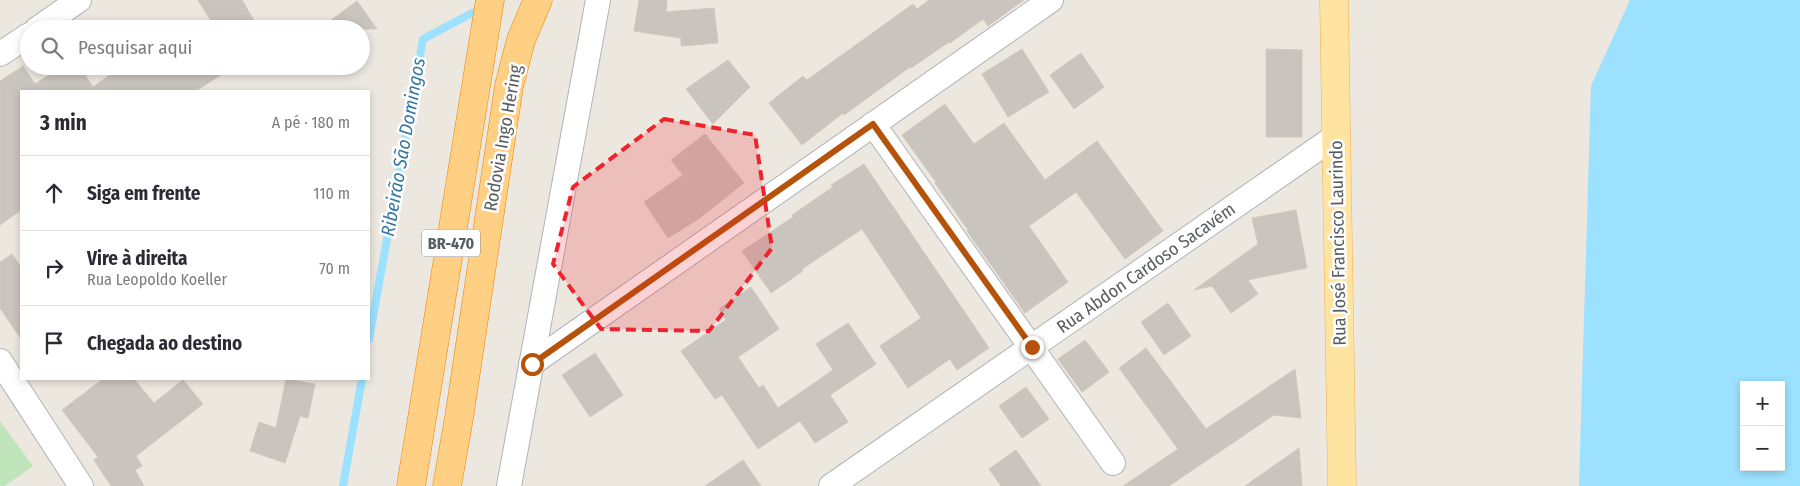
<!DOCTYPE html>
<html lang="pt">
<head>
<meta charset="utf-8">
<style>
	:root { --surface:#fff; --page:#f2f2f3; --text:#2b2b33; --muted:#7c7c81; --line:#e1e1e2 }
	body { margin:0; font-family:"Fira Sans Condensed",sans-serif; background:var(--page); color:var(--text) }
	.controls { position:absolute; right:15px; bottom:15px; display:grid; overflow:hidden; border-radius:0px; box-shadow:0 2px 8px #0003 }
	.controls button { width:45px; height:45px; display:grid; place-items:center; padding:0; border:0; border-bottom:1px solid var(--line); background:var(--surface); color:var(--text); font:25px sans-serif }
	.stop { position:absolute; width:15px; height:15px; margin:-11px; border:4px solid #b45309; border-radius:50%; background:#fff }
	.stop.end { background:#b45309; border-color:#fff; box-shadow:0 1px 5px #0008 }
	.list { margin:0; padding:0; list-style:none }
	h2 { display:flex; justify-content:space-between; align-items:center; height:65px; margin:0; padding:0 20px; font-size:21px }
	h2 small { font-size:16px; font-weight:400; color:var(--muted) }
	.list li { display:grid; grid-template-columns:32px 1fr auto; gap:15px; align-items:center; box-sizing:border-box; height:75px; padding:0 20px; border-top:1px solid var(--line) }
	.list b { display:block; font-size:19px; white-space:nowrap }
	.list p { margin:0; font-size:16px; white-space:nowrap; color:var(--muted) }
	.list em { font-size:16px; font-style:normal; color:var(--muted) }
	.icon { flex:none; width:28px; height:28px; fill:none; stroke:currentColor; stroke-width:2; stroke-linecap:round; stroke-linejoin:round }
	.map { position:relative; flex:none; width:1800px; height:486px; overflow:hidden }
	.search { position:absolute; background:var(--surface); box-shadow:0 2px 8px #0003; left:20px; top:20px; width:350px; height:55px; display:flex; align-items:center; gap:12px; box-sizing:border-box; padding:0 18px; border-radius:28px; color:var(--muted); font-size:19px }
	.panel { position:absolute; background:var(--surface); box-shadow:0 2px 8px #0003; left:20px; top:90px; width:350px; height:290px; border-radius:0px }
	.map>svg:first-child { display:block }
	.green { fill:#c0e5ba }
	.water { fill:#9ce1ff; fill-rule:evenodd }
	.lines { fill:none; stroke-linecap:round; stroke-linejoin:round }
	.stream { stroke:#9ce1ff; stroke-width:8 }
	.building { fill:#cac4be; stroke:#d1c8bd }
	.minor-casing { stroke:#b0b4b8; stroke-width:26 }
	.major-casing { stroke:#f6b04e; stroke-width:29 }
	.highway-casing { stroke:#eb8200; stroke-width:29 }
	.minor { stroke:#fff; stroke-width:24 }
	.major { stroke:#ffe3a1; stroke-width:28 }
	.highway { stroke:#ffcf83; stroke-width:28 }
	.route { stroke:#b45309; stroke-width:6 }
	.marked { fill:#ee232e; fill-opacity:0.2; stroke:#ee232e; stroke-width:4; stroke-dasharray:10 6; stroke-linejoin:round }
	.labels { text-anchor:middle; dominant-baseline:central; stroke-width:5; stroke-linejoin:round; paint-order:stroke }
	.shield { fill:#fff; stroke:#8a8e90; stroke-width:1 }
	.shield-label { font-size:16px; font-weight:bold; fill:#585d61 }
	.street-label { font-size:18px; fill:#585d61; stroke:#fff }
	.water-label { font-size:19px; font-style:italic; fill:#3377a1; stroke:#fff }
</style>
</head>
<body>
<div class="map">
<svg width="1800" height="486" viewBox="0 0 1800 486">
	<rect width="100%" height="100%" fill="#ece7df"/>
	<path class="green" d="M 0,421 L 33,466 L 5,486 L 0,486 Z"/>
	<path class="water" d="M 1630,0 L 1800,0 L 1800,486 L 1579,486 L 1591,86 ZM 1744,385 L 1781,385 L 1781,467 L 1744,467 Z"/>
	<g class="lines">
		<path class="stream" d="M 369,339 L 423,39 L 472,13
			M 343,486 L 362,379"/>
	</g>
	<path class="building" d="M 198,0 L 242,0 L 259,29 L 216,29 Z
		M 639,0 L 667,0 L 666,12 L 714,8 L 718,43 L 681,46 L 681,38 L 634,31 Z
		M 929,0 L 1024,0 L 988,26 L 983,19 L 950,43 L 949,42 L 911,68 L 910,67 L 844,115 L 843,113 L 802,145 L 769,103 L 803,76 L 807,80 L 913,4 L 917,9 Z
		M 357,1 L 377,29 L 319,29 Z
		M 1022,49 L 1049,92 L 1008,117 L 982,74 Z
		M 1266,49 L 1302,50 L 1302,137 L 1266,137 Z
		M 1081,53 L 1104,87 L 1074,109 L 1050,75 Z
		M 728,60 L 750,87 L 713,124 L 686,89 Z
		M 23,66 L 35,84 L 63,66 L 79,66 L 93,87 L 122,66 L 234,66 L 196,91 L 21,91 L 21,210 L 0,225 L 0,81 Z
		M 945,104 L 974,144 L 1004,123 L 1045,180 L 1097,141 L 1163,231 L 1125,259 L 1076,192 L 1029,226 L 1068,282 L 1025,313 L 967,231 L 968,230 L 935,183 L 936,182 L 902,135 Z
		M 705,134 L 744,183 L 697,220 L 668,238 L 644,202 L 683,175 L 671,160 Z
		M 864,164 L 989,348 L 957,370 L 950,359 L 908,388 L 880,346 L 921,318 L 862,229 L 802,269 L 803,271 L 771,293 L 742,251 L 793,217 L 792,215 L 833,187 L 831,185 Z
		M 1296,210 L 1307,268 L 1248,280 L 1258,294 L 1231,313 L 1212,286 L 1194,290 L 1258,244 L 1252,218 Z
		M 12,254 L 21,267 L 21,339 L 0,308 L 0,262 Z
		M 751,287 L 779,329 L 738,357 L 759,388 L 763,385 L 778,408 L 833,370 L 816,344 L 848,323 L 876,364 L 830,395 L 848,422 L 815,443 L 800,421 L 758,449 L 722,395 L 715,399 L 681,351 L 726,320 L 719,309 Z
		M 1168,303 L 1191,336 L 1164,355 L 1141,322 Z
		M 1085,340 L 1109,372 L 1082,392 L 1058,359 Z
		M 1146,348 L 1206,429 L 1295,369 L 1301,418 L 1274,415 L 1169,486 L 1123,486 L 1178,449 L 1119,368 Z
		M 595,353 L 623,395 L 590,417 L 562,375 Z
		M 103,379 L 134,379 L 154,403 L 183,380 L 203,404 L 136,456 L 142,466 L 135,470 L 144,486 L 111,486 L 94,460 L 98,457 L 62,410 Z
		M 286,379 L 315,384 L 308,418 L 300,416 L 285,463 L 250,451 L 259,422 L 276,428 Z
		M 1026,387 L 1049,419 L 1022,438 L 999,406 Z
		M 1299,448 L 1302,486 L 1245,486 Z
		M 1016,450 L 1041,486 L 1001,486 L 989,469 Z
		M 743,460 L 761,486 L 705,486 Z"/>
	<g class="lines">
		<defs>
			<path id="minor" d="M 37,29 L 79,0
				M 0,54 L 29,35
				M 873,124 L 1113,463
				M 0,361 L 81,486
				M 531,364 L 1051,0
				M 509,486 L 598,0
				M 831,486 L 1336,136"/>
			<path id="major" d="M 1334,0 L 1342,486"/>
			<path id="highway" d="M 411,486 L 490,0
				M 447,486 L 459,418 L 509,86 L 521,40 L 538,0"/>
		</defs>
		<use href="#minor" class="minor-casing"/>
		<use href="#major" class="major-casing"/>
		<use href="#highway" class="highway-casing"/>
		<use href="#minor" class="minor"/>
		<use href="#major" class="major"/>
		<use href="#highway" class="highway"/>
	</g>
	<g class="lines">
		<path class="route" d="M 532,364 L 873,124 L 1032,347"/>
	</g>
	<path class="marked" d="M 664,119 L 755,135 L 772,248 L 709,331 L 601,329 L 553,264 L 573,187 Z"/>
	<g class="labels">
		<rect class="shield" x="422" y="229.5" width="58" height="27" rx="4"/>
		<g class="shield-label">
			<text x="451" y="243">BR-470</text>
		</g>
		<g class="street-label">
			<text transform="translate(503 138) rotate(-80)">Rodovia Ingo Hering</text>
			<text transform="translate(1338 243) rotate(-91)">Rua José Francisco Laurindo</text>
			<text transform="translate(1146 268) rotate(-35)">Rua Abdon Cardoso Sacavém</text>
		</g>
		<g class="water-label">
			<text transform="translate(403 147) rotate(-80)">Ribeirão São Domingos</text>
		</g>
	</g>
</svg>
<div class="controls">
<button>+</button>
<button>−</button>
</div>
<div class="stop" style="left:532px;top:364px"></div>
<div class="stop end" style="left:1032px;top:347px"></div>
<div class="search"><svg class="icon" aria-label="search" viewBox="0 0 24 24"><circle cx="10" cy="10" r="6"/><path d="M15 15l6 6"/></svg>Pesquisar aqui</div>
<section class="panel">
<h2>3 min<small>A pé · 180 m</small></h2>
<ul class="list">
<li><svg class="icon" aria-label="ahead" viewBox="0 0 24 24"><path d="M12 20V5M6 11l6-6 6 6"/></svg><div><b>Siga em frente</b></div><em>110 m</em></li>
<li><svg class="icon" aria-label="right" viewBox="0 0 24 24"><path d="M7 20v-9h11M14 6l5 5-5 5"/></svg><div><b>Vire à direita</b><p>Rua Leopoldo Koeller</p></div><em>70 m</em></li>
<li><svg class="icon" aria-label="arrive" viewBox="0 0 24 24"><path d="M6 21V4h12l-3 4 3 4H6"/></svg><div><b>Chegada ao destino</b></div></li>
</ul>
</section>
</div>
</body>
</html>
